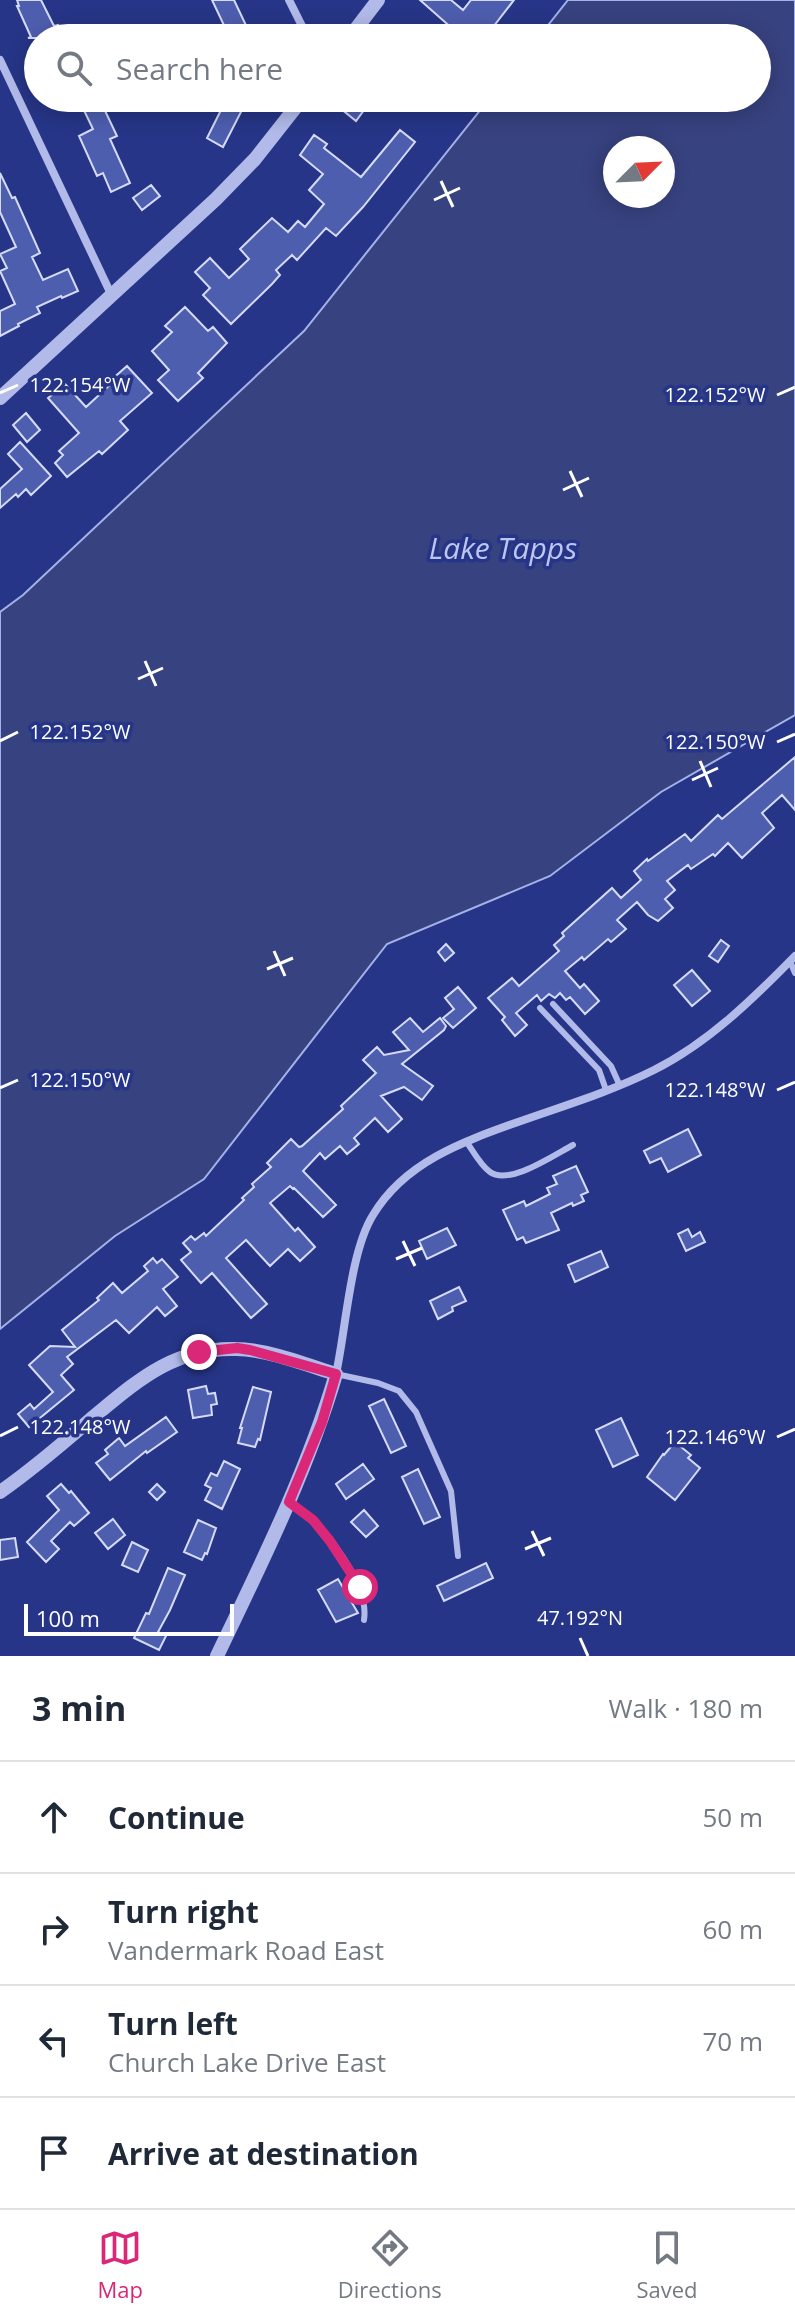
<!DOCTYPE html>
<meta charset="utf-8">
<style>
:root{--surface:#fff;--page:#f2f2f3;--text:#1f2937;--muted:#747a83;--line:#e0e1e3;--accent:#db2777}
body{margin:0;font-family:"Open Sans",sans-serif;background:var(--page);color:var(--text)}
.compass{position:absolute;left:603px;top:136px;width:72px;height:72px;border-radius:50%;background:var(--surface);box-shadow:0 4px 20px #0003;rotate:66deg}
.scale{position:absolute;left:24px;bottom:20px;width:210px;box-sizing:border-box;padding-left:8px;border:4px solid #fff;border-top:0;font-size:22px;line-height:28px;white-space:nowrap;color:#fff;-webkit-text-stroke:6px #263587;paint-order:stroke}
.stop{position:absolute;width:24px;height:24px;margin:-18px;border:6px solid #db2777;border-radius:50%;background:#fff}
.stop.end{background:#db2777;border-color:#fff;box-shadow:0 2px 8px #0008}
.list{margin:0;padding:0;list-style:none}
h2{display:flex;justify-content:space-between;align-items:center;height:104px;margin:0;padding:0 32px;font-size:34px}
h2 small{font-size:26px;font-weight:400;color:var(--muted)}
.list li{display:grid;grid-template-columns:52px 1fr auto;gap:24px;align-items:center;box-sizing:border-box;height:112px;padding:0 32px;border-top:2px solid var(--line)}
.list b{display:block;font-size:30px;white-space:nowrap}
.list p{margin:0;font-size:26px;white-space:nowrap;color:var(--muted)}
.list em{font-size:26px;font-style:normal;color:var(--muted)}
.icon{flex:none;width:44px;height:44px;fill:none;stroke:currentColor;stroke-width:2;stroke-linecap:round;stroke-linejoin:round}
.map{position:relative;flex:none;width:795px;height:1656px;overflow:hidden}
.search{position:absolute;background:var(--surface);box-shadow:0 4px 20px #0003;left:24px;right:24px;top:24px;height:88px;display:flex;align-items:center;gap:20px;box-sizing:border-box;padding:0 28px;border-radius:44px;color:var(--muted);font-size:30px}
.sheet{height:552px;background:var(--surface)}
nav{display:flex;justify-content:space-around;align-items:center;box-sizing:border-box;height:112px;border-top:2px solid var(--line);background:var(--surface);font-size:22px;color:var(--muted)}
nav a{display:grid;justify-items:center;gap:4px}
nav .on{color:var(--accent)}
.map>svg:first-child{display:block}
</style>
<div class="map">
<svg width="795" height="1656" viewBox="0 0 795 1656">
<rect width="100%" height="100%" fill="#263587"/>
<!-- water -->
<path fill="#374280" stroke="#a5b2e9" stroke-width="2" fill-rule="evenodd" d="M 568,0 L 795,0 L 795,715 L 661,792 L 550,876 L 387,944 L 204,1179 L 115,1236 L 0,1329 L 0,612 L 23,595 L 304,331 L 490,98 L 757,98 L 757,38 L 538,38 ZM 615,148 L 663,148 L 663,196 L 615,196 Z"/>
<!-- building -->
<path fill="#4e5eaf" stroke="#d5dbf7" stroke-width="2" d="M 17,0 L 41,0 L 54,26 L 58,25 L 64,38 L 28,38 L 31,37 L 17,6 L 19,6 Z
M 212,0 L 234,0 L 252,38 L 230,38 Z
M 420,0 L 451,0 L 463,10 L 471,0 L 514,0 L 490,31 L 499,38 L 463,38 Z
M 78,98 L 99,98 L 117,136 L 110,139 L 130,183 L 111,192 L 103,173 L 97,176 L 79,136 L 93,129 Z
M 347,98 L 357,98 L 367,106 L 356,121 L 340,108 Z
M 225,102 L 242,110 L 223,147 L 207,138 Z
M 400,130 L 415,142 L 363,207 L 336,236 L 326,228 L 297,260 L 292,255 L 276,270 L 280,275 L 272,284 L 231,324 L 203,295 L 210,288 L 195,272 L 210,258 L 229,278 L 249,259 L 240,249 L 272,218 L 288,232 L 298,221 L 305,227 L 324,204 L 309,190 L 323,174 L 300,155 L 314,135 L 327,144 L 324,148 L 361,177 Z
M 0,173 L 12,198 L 15,197 L 40,253 L 32,257 L 43,280 L 68,269 L 78,291 L 62,298 L 61,296 L 37,307 L 40,313 L 18,324 L 19,326 L 0,336 L 0,311 L 15,304 L 0,271 L 7,268 L 0,254 L 16,247 L 0,212 Z
M 151,185 L 160,196 L 142,210 L 133,198 Z
M 185,307 L 208,331 L 213,327 L 227,343 L 198,373 L 203,378 L 178,401 L 158,380 L 169,370 L 152,351 L 172,332 L 165,326 Z
M 127,366 L 152,393 L 120,421 L 128,430 L 102,454 L 99,451 L 67,477 L 55,463 L 63,455 L 59,451 L 79,433 L 48,398 L 65,384 L 86,407 L 112,383 L 110,381 Z
M 26,413 L 40,430 L 27,442 L 13,425 Z
M 20,442 L 51,476 L 31,495 L 26,489 L 18,497 L 16,494 L 0,508 L 0,489 L 22,469 L 8,454 Z
M 795,757 L 795,810 L 782,795 L 762,813 L 774,828 L 742,858 L 728,843 L 715,856 L 713,854 L 691,869 L 688,865 L 667,881 L 675,890 L 665,899 L 673,908 L 658,921 L 648,915 L 637,902 L 617,920 L 626,929 L 611,942 L 608,939 L 584,960 L 582,957 L 565,971 L 580,988 L 584,984 L 599,1001 L 585,1014 L 570,997 L 566,1000 L 560,993 L 555,998 L 549,994 L 541,1001 L 537,995 L 516,1013 L 527,1025 L 515,1036 L 502,1020 L 505,1017 L 488,998 L 512,978 L 519,986 L 559,951 L 554,945 L 564,936 L 562,933 L 612,888 L 621,898 L 641,880 L 634,871 L 647,859 L 648,861 L 685,834 L 691,841 L 718,815 L 722,819 Z
M 721,940 L 729,946 L 718,962 L 709,956 Z
M 446,944 L 454,953 L 445,961 L 438,952 Z
M 692,970 L 710,991 L 692,1006 L 674,985 Z
M 458,987 L 476,1008 L 453,1028 L 443,1018 L 454,1009 L 445,998 Z
M 410,1018 L 423,1032 L 440,1018 L 446,1026 L 444,1030 L 402,1064 L 433,1086 L 422,1100 L 404,1087 L 381,1096 L 402,1119 L 388,1132 L 375,1118 L 354,1138 L 359,1144 L 347,1154 L 340,1146 L 325,1159 L 320,1153 L 303,1171 L 336,1205 L 323,1217 L 294,1188 L 293,1189 L 290,1186 L 270,1203 L 295,1231 L 298,1228 L 315,1247 L 300,1261 L 288,1249 L 270,1266 L 246,1240 L 226,1258 L 267,1304 L 251,1318 L 212,1273 L 201,1283 L 181,1260 L 191,1252 L 183,1243 L 191,1236 L 195,1240 L 204,1233 L 206,1236 L 244,1200 L 242,1198 L 254,1187 L 252,1184 L 271,1167 L 267,1163 L 291,1139 L 299,1147 L 302,1146 L 343,1109 L 341,1106 L 376,1073 L 363,1060 L 377,1047 L 384,1055 L 409,1050 L 393,1032 Z
M 688,1129 L 701,1155 L 668,1172 L 661,1158 L 650,1163 L 644,1151 Z
M 576,1166 L 588,1192 L 581,1195 L 584,1201 L 573,1206 L 572,1203 L 551,1213 L 559,1230 L 526,1243 L 523,1237 L 517,1240 L 503,1210 L 524,1201 L 526,1206 L 550,1194 L 547,1188 L 557,1184 L 553,1176 Z
M 447,1228 L 456,1245 L 427,1259 L 419,1241 Z
M 688,1229 L 692,1237 L 700,1232 L 705,1242 L 686,1251 L 678,1234 Z
M 601,1251 L 608,1267 L 575,1282 L 568,1265 Z
M 153,1258 L 157,1263 L 162,1259 L 178,1277 L 163,1289 L 177,1306 L 165,1316 L 157,1307 L 129,1333 L 116,1320 L 67,1357 L 73,1364 L 61,1375 L 74,1390 L 29,1427 L 18,1414 L 30,1404 L 34,1409 L 53,1392 L 29,1365 L 50,1346 L 75,1347 L 62,1330 L 99,1300 L 97,1298 L 113,1283 L 122,1293 L 148,1271 L 144,1266 Z
M 459,1287 L 466,1301 L 452,1307 L 453,1311 L 438,1319 L 430,1301 Z
M 206,1386 L 208,1394 L 215,1393 L 217,1404 L 211,1405 L 212,1415 L 193,1418 L 188,1390 Z
M 253,1387 L 271,1392 L 260,1440 L 258,1439 L 255,1447 L 238,1443 L 242,1428 L 240,1428 Z
M 384,1399 L 406,1446 L 391,1453 L 369,1406 Z
M 166,1417 L 177,1432 L 147,1453 L 146,1451 L 110,1480 L 96,1463 L 108,1454 L 105,1450 L 119,1438 L 125,1446 Z
M 621,1418 L 638,1455 L 613,1467 L 596,1430 Z
M 675,1442 L 691,1455 L 688,1458 L 700,1468 L 675,1500 L 647,1477 L 663,1454 L 664,1455 Z
M 224,1461 L 240,1469 L 222,1509 L 205,1500 L 211,1488 L 205,1485 L 211,1473 L 217,1476 Z
M 363,1464 L 374,1479 L 346,1499 L 336,1484 Z
M 418,1469 L 440,1517 L 424,1524 L 402,1477 Z
M 61,1484 L 69,1493 L 71,1491 L 89,1513 L 74,1526 L 70,1522 L 51,1541 L 59,1549 L 46,1562 L 27,1542 L 59,1510 L 47,1496 Z
M 157,1484 L 165,1492 L 157,1500 L 149,1492 Z
M 364,1510 L 378,1526 L 366,1537 L 351,1522 Z
M 113,1519 L 125,1535 L 108,1549 L 95,1533 Z
M 198,1520 L 216,1528 L 207,1554 L 205,1553 L 202,1560 L 184,1552 Z
M 15,1538 L 18,1557 L 0,1560 L 0,1540 Z
M 132,1542 L 148,1550 L 138,1572 L 122,1565 Z
M 486,1563 L 493,1578 L 444,1601 L 437,1586 Z
M 168,1568 L 185,1575 L 170,1610 L 158,1632 L 166,1636 L 159,1650 L 134,1638 L 146,1613 L 149,1614 Z
M 338,1579 L 358,1613 L 336,1622 L 318,1590 Z"/>
<g fill="none" stroke-linecap="round" stroke-linejoin="round">
<!-- service -->
<path stroke="#b1bae9" stroke-width="6" d="M 790,961 L 795,973
M 553,1004 L 611,1066 L 620,1086
M 540,1008 L 599,1070 L 606,1090
M 466,1141 C 473,1151 480,1165 490,1172 C 509,1186 554,1155 573,1145
M 336,1374 L 378,1383 L 399,1391 L 416,1412 L 451,1491 L 458,1556
M 289,1502 C 297,1508 307,1514 314,1521 C 336,1544 369,1588 364,1620"/>
<!-- minor -->
<path stroke="#b1bae9" stroke-width="8" d="M 289,0 L 308,38
M 0,60 L 111,294
M 336,1374 C 346,1329 350,1252 373,1215 C 405,1162 462,1142 518,1122 C 563,1106 610,1092 654,1070 C 708,1043 753,999 795,956"/>
<!-- tertiary -->
<path stroke="#b1bae9" stroke-width="14" d="M 349,38 L 378,0
M 0,398 L 216,199 L 255,159 L 303,98
M 0,1492 C 32,1470 62,1444 91,1419 C 136,1382 173,1347 236,1349 C 266,1349 307,1365 336,1374 C 307,1472 261,1564 217,1656"/>
</g>
<g fill="none" stroke-linecap="round" stroke-linejoin="round">
<!-- route -->
<path stroke="#db2777" stroke-width="10" d="M 199,1352 L 237,1348 L 250,1350 L 336,1374 L 322,1422 L 289,1502 L 313,1520 L 330,1541 L 360,1587"/>
</g>
<!-- ticks -->
<path fill="none" stroke="#fff" stroke-width="3" d="M 441,181 L 453,207M 434,200 L 460,188M 0,393 L 18,385M 777,395 L 795,387M 570,471 L 582,497M 563,490 L 589,478M 145,661 L 156,686M 138,679 L 163,668M 0,741 L 18,732M 777,742 L 795,734M 700,761 L 711,787M 692,780 L 718,768M 274,951 L 285,976M 267,969 L 293,958M 0,1088 L 18,1080M 777,1090 L 795,1082M 403,1241 L 415,1266M 396,1259 L 422,1248M 0,1436 L 18,1427M 777,1437 L 795,1429M 532,1531 L 544,1556M 525,1549 L 551,1538M 580,1638 L 588,1656"/>
<g text-anchor="middle" dominant-baseline="central" stroke-width="7" stroke-linejoin="round" paint-order="stroke">
<!-- water labels -->
<g font-size="30" font-style="italic" fill="#bdc6f0" stroke="#263587">
<text x="503" y="547">Lake Tapps</text>
</g>
</g>
<g font-size="20" text-anchor="middle" fill="#fff" stroke="#263587" stroke-width="7" stroke-linejoin="round" paint-order="stroke">
<text x="80" y="392">122.154°W</text>
<text x="715" y="402">122.152°W</text>
<text x="80" y="739">122.152°W</text>
<text x="715" y="749">122.150°W</text>
<text x="80" y="1087">122.150°W</text>
<text x="715" y="1097">122.148°W</text>
<text x="80" y="1434">122.148°W</text>
<text x="715" y="1444">122.146°W</text>
<text x="580" y="1625">47.192°N</text>
</g>
</svg>
<svg class="compass" viewBox="-18 -18 36 36"><path d="M0-13l5 13h-10z" fill="#e53935"/><path d="M0 13l5-13h-10z" fill="#747a83"/></svg>
<div class="scale">100 m</div>
<div class="stop" style="left:360px;top:1587px"></div>
<div class="stop end" style="left:199px;top:1352px"></div>
<div class="search"><svg class="icon" aria-label="search" viewBox="0 0 24 24"><circle cx="10" cy="10" r="6"/><path d="M15 15l6 6"/></svg>Search here</div>
</div>
<section class="sheet">
<h2>3 min<small>Walk · 180 m</small></h2>
<ul class="list">
<li><svg class="icon" aria-label="ahead" viewBox="0 0 24 24"><path d="M12 20V5M6 11l6-6 6 6"/></svg><div><b>Continue</b></div><em>50 m</em></li>
<li><svg class="icon" aria-label="right" viewBox="0 0 24 24"><path d="M7 20v-9h11M14 6l5 5-5 5"/></svg><div><b>Turn right</b><p>Vandermark Road East</p></div><em>60 m</em></li>
<li><svg class="icon" aria-label="left" viewBox="0 0 24 24"><path d="M17 20v-9H6M10 6l-5 5 5 5"/></svg><div><b>Turn left</b><p>Church Lake Drive East</p></div><em>70 m</em></li>
<li><svg class="icon" aria-label="arrive" viewBox="0 0 24 24"><path d="M6 21V4h12l-3 4 3 4H6"/></svg><div><b>Arrive at destination</b></div></li>
</ul>
</section>
<nav>
<a class="on"><svg class="icon" aria-label="map" viewBox="0 0 24 24"><path d="M3 6l6-2 6 2 6-2v14l-6 2-6-2-6 2zM9 4v14M15 6v14"/></svg>Map</a>
<a><svg class="icon" aria-label="directions" viewBox="0 0 24 24"><path d="M12 3l9 9-9 9-9-9zM9 14v-3h6M13 9l2 2-2 2"/></svg>Directions</a>
<a><svg class="icon" aria-label="saved" viewBox="0 0 24 24"><path d="M7 4h10v16l-5-4-5 4z"/></svg>Saved</a>
</nav>
